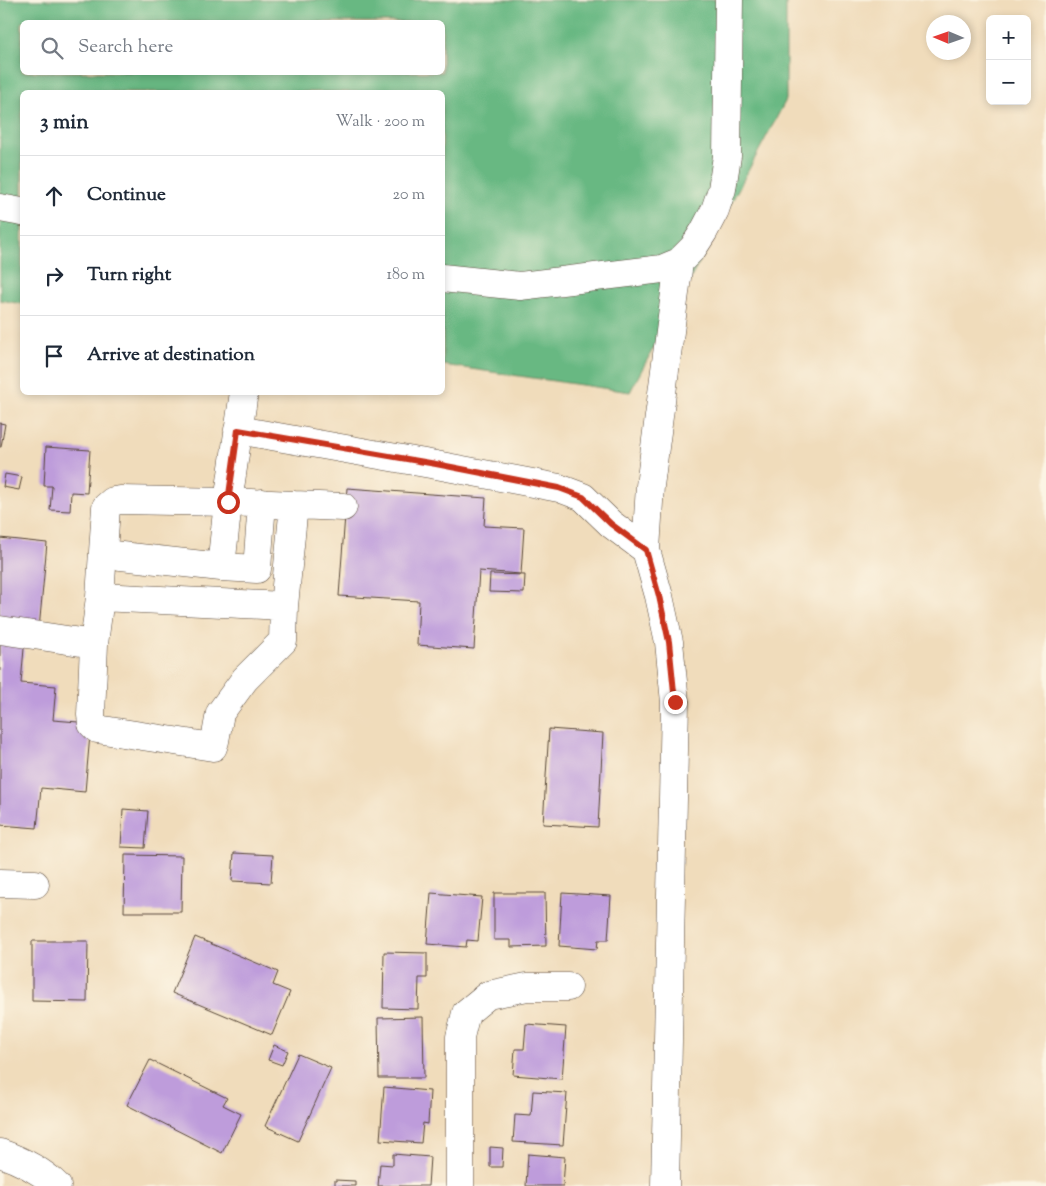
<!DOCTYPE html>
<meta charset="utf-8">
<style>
:root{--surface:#fff;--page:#f2f2f3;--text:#1f2937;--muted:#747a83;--line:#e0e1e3}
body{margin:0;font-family:"Sorts Mill Goudy",serif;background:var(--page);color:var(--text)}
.controls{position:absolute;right:15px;top:15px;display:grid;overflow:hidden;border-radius:8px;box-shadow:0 2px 8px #0003}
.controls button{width:45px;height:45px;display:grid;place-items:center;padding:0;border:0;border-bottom:1px solid var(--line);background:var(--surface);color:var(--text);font:25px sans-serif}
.compass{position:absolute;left:926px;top:15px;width:45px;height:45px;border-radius:50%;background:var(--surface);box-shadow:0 2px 8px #0003;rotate:272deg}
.stop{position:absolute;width:15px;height:15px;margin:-11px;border:4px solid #c8321e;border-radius:50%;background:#fff}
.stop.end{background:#c8321e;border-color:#fff;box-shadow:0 1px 5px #0008}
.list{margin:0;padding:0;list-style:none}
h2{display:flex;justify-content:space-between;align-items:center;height:65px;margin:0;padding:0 20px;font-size:21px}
h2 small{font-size:16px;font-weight:400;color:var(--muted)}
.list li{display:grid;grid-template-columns:32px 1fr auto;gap:15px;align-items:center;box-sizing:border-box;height:80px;padding:0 20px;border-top:1px solid var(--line)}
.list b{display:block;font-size:19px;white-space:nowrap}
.list em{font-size:16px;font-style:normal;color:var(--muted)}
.icon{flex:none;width:28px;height:28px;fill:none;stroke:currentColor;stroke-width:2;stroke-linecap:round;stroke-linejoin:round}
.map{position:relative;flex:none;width:1046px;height:1186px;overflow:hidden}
.search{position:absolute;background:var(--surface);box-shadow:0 2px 8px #0003;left:20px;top:20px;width:425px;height:55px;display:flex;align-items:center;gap:12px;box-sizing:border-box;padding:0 18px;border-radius:8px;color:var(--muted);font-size:19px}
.panel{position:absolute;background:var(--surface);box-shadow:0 2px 8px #0003;left:20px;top:90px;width:425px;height:305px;border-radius:8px}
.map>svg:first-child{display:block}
</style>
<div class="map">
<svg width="1046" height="1186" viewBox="0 0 1046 1186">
<rect width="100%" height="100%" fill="#fcf5e5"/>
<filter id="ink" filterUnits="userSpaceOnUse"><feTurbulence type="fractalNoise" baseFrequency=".02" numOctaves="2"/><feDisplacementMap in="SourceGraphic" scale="10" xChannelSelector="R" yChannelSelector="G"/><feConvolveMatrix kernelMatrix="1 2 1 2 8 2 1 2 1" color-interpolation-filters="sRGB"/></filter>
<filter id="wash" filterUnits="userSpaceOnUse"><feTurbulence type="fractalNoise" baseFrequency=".0096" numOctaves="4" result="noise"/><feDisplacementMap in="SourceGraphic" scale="20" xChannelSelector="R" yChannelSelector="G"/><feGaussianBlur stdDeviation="1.12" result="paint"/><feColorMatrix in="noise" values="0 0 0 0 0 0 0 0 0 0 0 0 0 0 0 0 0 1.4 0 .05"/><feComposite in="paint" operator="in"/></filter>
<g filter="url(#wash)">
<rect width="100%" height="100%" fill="#f0dcbb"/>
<!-- forest -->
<path fill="#68b882" stroke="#527150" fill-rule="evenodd" d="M 0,0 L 786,0 L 786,100 L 630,392 L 443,365 L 442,92 L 22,92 L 22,304 L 0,300 ZM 22,22 L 442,22 L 442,72 L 22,72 Z"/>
<g id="blocks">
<!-- building -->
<path fill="#be9cdb" d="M 0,423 L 5,424 L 1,447 L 0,447 Z
M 46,447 L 90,450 L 87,493 L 71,492 L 70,511 L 50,510 L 52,486 L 44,486 Z
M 5,474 L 22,477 L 19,490 L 3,487 Z
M 347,488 L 486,498 L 484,526 L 524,528 L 521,574 L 479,571 L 474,649 L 417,645 L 419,601 L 339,596 Z
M 0,538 L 47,543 L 39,629 L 0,625 Z
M 490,574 L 525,575 L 524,593 L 489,592 Z
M 0,635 L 25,637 L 21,683 L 56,686 L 53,720 L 91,723 L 85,792 L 41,788 L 37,828 L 0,825 Z
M 549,729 L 603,733 L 598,827 L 543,824 Z
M 123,809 L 148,811 L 145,848 L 121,847 Z
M 234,853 L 273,855 L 271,883 L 232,881 Z
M 125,855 L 182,856 L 181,912 L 124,912 Z
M 431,893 L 482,897 L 478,941 L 467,940 L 466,947 L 427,944 Z
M 494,893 L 545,893 L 546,946 L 511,947 L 511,940 L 494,940 Z
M 562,893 L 611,896 L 608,940 L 598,940 L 597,949 L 559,946 Z
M 195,937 L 278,972 L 273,985 L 290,992 L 272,1035 L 172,993 Z
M 32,941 L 88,941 L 87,1002 L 32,1001 Z
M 384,952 L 427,953 L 427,978 L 419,978 L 418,1009 L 383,1008 Z
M 423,1017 L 424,1078 L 379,1078 L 378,1018 Z
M 526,1024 L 566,1027 L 562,1079 L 513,1075 L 515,1049 L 524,1049 Z
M 274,1045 L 288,1051 L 282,1065 L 268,1060 Z
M 298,1054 L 331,1068 L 298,1141 L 265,1126 Z
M 150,1060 L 227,1098 L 223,1105 L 241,1114 L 222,1153 L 127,1105 Z
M 384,1087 L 430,1091 L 428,1124 L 423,1123 L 421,1143 L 380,1140 Z
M 533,1091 L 567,1093 L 563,1145 L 513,1142 L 515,1115 L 531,1116 Z
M 490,1147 L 503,1148 L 502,1167 L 490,1167 Z
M 393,1154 L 430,1157 L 428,1186 L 378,1186 L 380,1164 L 393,1165 Z
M 528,1154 L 565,1157 L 563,1186 L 526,1186 Z
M 335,1180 L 355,1181 L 355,1186 L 335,1186 Z"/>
</g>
</g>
<g filter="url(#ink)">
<use href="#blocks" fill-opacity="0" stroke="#564536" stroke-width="1"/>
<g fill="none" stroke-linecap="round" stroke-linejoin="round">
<!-- minor casing -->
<g stroke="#564536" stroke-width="29">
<path id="minor" d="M 0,208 L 22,212
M 442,278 L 520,286 L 662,269 L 679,262 L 693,248 L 704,231 L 715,210 L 722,189 L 727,156 L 729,0
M 238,430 L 436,465 L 559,488 L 583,497 L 611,524 L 646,550
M 120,500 L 228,502 L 294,505 L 284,606 L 283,641 L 245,679 L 220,713 L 215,741 L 213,747 L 97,729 L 92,724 L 91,715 L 94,644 L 100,597 L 106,507 L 113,501 Z
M 294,505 L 343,507
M 103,554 L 221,567 L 257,569 L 262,503
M 221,567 L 228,502 L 244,392
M 100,597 L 284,606
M 0,630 L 94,644
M 0,883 L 35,884
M 0,1153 C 20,1160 42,1171 57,1186
M 460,1186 L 460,1037 L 466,1013 L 488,995 L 527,987 L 568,987
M 665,1186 L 675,702 L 669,642 L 659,596 L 646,550 L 650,486 L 679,262"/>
</g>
<!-- minor -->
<use href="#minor" stroke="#fff" stroke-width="28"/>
</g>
</g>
<g fill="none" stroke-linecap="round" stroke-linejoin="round" filter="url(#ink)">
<!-- route -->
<path stroke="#c8321e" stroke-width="6" d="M 228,502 L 238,430 L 436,464 L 559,488 L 583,497 L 611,524 L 646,550 L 659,596 L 669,642 L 675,702"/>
</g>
</svg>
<div class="controls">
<button>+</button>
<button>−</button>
</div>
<svg class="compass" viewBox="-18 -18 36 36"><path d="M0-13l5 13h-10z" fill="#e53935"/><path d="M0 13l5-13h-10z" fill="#747a83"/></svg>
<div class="stop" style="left:228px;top:502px"></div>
<div class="stop end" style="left:675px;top:702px"></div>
<div class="search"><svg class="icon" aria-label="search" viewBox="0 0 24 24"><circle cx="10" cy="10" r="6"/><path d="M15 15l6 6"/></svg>Search here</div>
<section class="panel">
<h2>3 min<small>Walk · 200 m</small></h2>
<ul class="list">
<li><svg class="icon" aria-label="ahead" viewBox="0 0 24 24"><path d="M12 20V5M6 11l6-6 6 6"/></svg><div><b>Continue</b></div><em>20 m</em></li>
<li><svg class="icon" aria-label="right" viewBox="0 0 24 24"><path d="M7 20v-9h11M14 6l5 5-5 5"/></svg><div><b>Turn right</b></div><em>180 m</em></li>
<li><svg class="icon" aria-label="arrive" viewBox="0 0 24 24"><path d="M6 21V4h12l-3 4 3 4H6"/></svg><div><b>Arrive at destination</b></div></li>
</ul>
</section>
</div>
